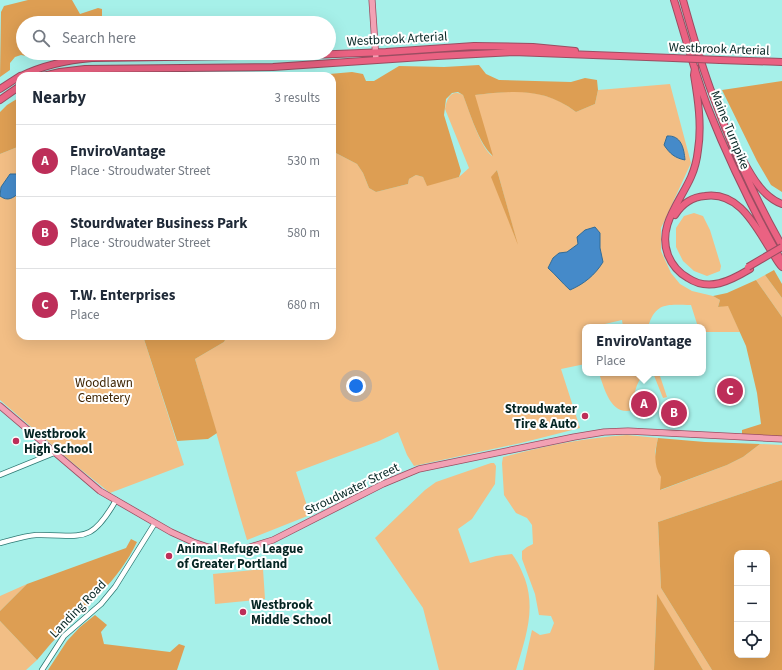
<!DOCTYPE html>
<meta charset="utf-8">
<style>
:root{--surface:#fff;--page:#f2f2f3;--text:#1f2937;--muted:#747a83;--line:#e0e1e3;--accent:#bd2e59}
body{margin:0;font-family:"Source Sans 3",sans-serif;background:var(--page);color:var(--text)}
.controls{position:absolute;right:12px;bottom:12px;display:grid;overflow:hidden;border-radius:8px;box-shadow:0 4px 16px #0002}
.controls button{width:36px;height:36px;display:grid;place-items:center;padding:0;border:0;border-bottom:1px solid var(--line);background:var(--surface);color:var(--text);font:20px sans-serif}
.you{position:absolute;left:356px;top:386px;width:14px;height:14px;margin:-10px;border:3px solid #fff;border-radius:50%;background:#1a73e8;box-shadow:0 0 0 6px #1a73e833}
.badge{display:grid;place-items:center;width:26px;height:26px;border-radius:50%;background:var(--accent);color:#fff;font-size:13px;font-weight:700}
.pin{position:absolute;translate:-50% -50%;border:2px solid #fff;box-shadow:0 1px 4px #0006}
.popup{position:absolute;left:582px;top:324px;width:124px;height:52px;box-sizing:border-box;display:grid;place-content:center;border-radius:8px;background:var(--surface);filter:drop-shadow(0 1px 3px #0005);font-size:13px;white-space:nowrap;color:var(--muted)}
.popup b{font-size:15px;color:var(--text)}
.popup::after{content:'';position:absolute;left:50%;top:100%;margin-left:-8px;border:8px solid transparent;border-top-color:var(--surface)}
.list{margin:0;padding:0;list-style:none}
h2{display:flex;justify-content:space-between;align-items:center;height:52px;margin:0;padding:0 16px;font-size:17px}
h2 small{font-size:13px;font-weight:400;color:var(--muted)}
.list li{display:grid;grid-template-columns:26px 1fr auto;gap:12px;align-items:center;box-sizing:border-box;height:72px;padding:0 16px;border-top:1px solid var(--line)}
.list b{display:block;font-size:15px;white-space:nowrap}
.list p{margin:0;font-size:13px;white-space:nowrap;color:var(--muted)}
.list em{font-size:13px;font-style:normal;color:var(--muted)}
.icon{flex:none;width:22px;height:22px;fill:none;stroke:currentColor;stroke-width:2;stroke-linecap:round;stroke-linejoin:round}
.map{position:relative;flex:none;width:782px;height:670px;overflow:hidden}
.search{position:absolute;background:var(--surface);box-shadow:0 4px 16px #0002;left:16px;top:16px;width:320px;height:44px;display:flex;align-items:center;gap:10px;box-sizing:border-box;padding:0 14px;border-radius:22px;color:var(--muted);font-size:15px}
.panel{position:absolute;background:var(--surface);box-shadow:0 4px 16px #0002;left:16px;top:72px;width:320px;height:268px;border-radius:12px}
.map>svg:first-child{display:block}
</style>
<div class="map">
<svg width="782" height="670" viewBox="0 0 782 670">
<rect width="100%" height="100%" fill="#a6f0e9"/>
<!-- green -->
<path fill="#f2be85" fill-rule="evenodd" d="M 670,84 L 691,163 L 661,228 L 661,251 L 671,273 L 680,284 L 692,291 L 713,296 L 720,300 L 718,307 L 728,305 L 740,332 L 703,332 L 703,327 L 698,327 L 691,305 C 668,305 656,301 648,327 L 623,327 L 622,320 L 592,327 L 585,327 L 585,364 L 561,369 L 580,428 L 521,443 L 414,466 L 407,455 L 398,432 L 379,441 L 296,472 L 310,515 L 247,540 C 229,480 213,419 195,359 L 224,342 L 227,336 L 332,336 L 332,151 L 357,164 L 363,173 L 369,188 L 376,192 L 408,184 L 409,179 L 416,175 L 423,177 L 427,185 L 459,177 L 469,168 L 445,109 C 447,98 451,89 463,95 C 470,112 479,145 492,156 L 474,95 C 513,91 542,86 576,112 L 595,104 L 598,90 ZM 497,170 L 516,239 L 492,177 Z
M 20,146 L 20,336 L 143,336 L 184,465 L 110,493 L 74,464 L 0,400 L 0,154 Z
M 694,213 L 703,216 L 710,230 L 721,266 L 720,271 L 707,276 L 694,271 L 683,261 L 676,247 L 676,228 L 684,216 Z
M 765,275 L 782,298 L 782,317 L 756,280 Z
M 599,373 L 644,373 C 635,386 634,392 634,408 L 633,410 C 611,417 604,388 599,373 Z
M 653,373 L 659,373 L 667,397 L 663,398 Z
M 627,435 L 658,438 L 655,452 L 661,477 L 661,490 L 727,465 L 743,457 L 760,444 L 782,445 L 782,480 L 658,522 L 661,588 L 712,670 L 703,670 L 657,595 L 654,670 L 523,670 L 532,630 L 540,635 L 550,633 L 554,623 L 551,616 L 539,615 L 535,594 L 522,559 L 522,551 L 527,547 L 533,544 L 532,525 L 527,518 L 516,513 L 504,495 L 502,463 L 503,457 C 544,446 585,438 627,435 Z
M 491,463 L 494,463 L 496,466 L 495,484 L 472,519 L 458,529 L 470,563 L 496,556 L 512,554 C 518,562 521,569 525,579 C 536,611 525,639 516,670 L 439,670 L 423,608 L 375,538 L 425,490 L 436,482 Z
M 263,569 L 265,599 L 215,604 L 213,574 Z
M 27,584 L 0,611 L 0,596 Z
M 0,621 L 37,660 L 26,670 L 0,670 Z"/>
<!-- forest -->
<path fill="#dd9e53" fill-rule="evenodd" d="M 28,0 L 72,0 L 80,14 L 98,8 L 102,9 L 102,19 L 95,23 L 23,23 L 23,53 L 44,53 L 31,57 L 21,55 L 15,57 L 10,63 L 10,70 L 0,77 L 1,12 L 4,6 Z
M 479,65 L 486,74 L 499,80 L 571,82 L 585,78 L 597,80 L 598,90 L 595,104 L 576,112 C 543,87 513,91 475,95 L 493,156 C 479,144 470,113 463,95 L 458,92 L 452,93 L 446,99 L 444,115 L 461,171 L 459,177 L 427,186 L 423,177 L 416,175 L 409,179 L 408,184 L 376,192 L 369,188 L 363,173 L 357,164 L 332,151 L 332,76 L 317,76 L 318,75 L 352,72 L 363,74 L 366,81 L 374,81 L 399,66 L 444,67 Z
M 782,81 L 782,192 L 771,185 L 757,161 L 722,90 Z
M 20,97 L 20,146 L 0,154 L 0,112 L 7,105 Z
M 497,170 L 518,245 L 491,177 Z
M 774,270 L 782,284 L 782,298 L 765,275 Z
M 756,280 L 782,317 L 782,436 L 742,436 L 742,430 L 761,424 L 757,393 L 746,346 L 728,306 L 718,307 L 720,300 L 713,296 L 727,293 Z
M 143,336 L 227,336 L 224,342 L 195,359 L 217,433 L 208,439 L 177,441 Z
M 658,438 L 705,442 L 760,444 L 743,457 L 727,465 L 660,490 L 661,477 C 653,465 655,452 658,438 Z
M 782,480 L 782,670 L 712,670 L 661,588 L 658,522 ZM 737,553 L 767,553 L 767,655 L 737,655 Z
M 131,539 L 137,542 C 118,582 87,605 58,636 C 50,644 44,652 37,660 L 0,621 L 0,611 L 27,584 L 126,548 Z
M 657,594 L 703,670 L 654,670 Z
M 95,615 L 107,625 L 101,632 L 104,644 L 170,652 L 179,644 L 185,646 L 177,670 L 48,670 L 67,641 L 80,627 Z"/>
<!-- water -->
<path fill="#458ac9" stroke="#326c97" d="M 667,136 C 681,135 684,148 685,160 C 675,158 670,154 664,145 Z
M 10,174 L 17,174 L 20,177 L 20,192 C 13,198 8,202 0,196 L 1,187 Z
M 595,227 L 600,233 L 600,248 L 603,262 C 595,275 584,284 570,290 C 562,283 556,275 548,268 L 553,258 L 559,253 L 567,252 L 578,244 L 577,237 L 585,230 Z"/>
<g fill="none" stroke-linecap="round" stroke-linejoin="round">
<!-- minor casing -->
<g stroke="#2e7973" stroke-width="6">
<path id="minor" d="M 0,475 L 54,453
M 0,543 C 12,540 24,536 36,535 C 82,534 90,546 116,500
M 42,670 L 64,636 L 101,604 L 115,587 L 155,523"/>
</g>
<!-- major casing -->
<g stroke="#9a4d61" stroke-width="7">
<path id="major" d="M 372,0 L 376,60
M 0,406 L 100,491 L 171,532 L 193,542 L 208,547 L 224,549 L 247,548 L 273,540 L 383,484 L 419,469 L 574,437 L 604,432 L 628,431 L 782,439"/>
</g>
<!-- highway casing -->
<g stroke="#9a4d61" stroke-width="8">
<path id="highway" d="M 674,0 C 685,36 695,73 708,108 C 729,161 754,212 782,262
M 683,0 C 692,32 701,65 713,96 C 732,148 755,198 782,246
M 720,60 L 782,62
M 695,68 L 694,75 C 698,99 702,125 698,150 C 697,159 695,168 691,177 C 680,202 657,226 668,255 C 672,265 679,273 688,278 C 709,292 730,281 750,269
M 21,76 C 44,65 67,60 92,58 L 311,55 L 386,52 L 474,46 L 533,47 L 575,51
M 43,76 L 60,72 L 85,69 L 273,67 L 437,56 L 513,52 L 673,58
M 0,89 L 20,76
M 0,100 L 20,86
M 740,155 C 750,173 761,196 782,204
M 675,215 C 682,204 692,197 705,196 C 740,191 756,228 772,252 C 775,257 778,263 782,267"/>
</g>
<!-- minor -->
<use href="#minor" stroke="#fff" stroke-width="4.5"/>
<!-- major -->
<use href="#major" stroke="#f2a1b4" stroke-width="5.5"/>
<!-- highway -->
<use href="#highway" stroke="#ea6282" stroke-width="6"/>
<!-- highway-bridge casing -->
<g stroke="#9a4d61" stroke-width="8" stroke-linecap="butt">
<path id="highway-bridge" d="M 673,58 L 720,60
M 748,267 L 782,247"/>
</g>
<!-- highway-bridge -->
<use href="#highway-bridge" stroke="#ea6282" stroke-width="6"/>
</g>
<!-- markers -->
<g fill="#bd2e59" stroke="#fff" stroke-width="1.5">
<circle cx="585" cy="416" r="4"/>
<circle cx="16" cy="441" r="4"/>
<circle cx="169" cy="556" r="4"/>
<circle cx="243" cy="612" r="4"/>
</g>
<g text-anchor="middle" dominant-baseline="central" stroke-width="4" stroke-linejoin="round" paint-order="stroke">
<!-- street labels -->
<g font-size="13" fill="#052523" stroke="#fff">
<text transform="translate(397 39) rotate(-3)">Westbrook Arterial</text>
<text transform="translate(719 49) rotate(2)">Westbrook Arterial</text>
<text transform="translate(730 130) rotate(68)">Maine Turnpike</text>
<text transform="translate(352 489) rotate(-26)">Stroudwater Street</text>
<text transform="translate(78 609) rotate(-46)">Landing Road</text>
</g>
<!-- park labels -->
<g font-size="13" fill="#3f2504" stroke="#fff">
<text x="104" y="383">Woodlawn<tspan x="104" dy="15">Cemetery</tspan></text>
</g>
<!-- poi labels -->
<g font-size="13" font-weight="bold" fill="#052523" stroke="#fff" text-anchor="start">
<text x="577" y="409" text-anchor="end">Stroudwater<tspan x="577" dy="15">Tire &amp; Auto</tspan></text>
<text x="24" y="434">Westbrook<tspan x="24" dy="15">High School</tspan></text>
<text x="177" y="549">Animal Refuge League<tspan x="177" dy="15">of Greater Portland</tspan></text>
<text x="251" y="605">Westbrook<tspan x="251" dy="15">Middle School</tspan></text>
</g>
</g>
</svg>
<div class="controls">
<button>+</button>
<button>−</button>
<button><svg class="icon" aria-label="locate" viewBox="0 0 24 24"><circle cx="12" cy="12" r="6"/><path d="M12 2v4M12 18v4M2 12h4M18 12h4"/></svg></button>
</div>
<div class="you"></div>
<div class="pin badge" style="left:644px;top:404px">A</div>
<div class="popup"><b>EnviroVantage</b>Place</div>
<div class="pin badge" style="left:674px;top:413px">B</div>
<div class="pin badge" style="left:730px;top:391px">C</div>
<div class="search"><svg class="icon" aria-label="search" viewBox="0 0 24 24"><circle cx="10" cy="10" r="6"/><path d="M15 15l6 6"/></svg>Search here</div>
<section class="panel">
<h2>Nearby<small>3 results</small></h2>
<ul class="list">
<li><span class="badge">A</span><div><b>EnviroVantage</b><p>Place · Stroudwater Street</p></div><em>530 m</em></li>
<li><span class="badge">B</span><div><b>Stourdwater Business Park</b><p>Place · Stroudwater Street</p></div><em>580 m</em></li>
<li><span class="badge">C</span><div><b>T.W. Enterprises</b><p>Place</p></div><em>680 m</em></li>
</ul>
</section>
</div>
